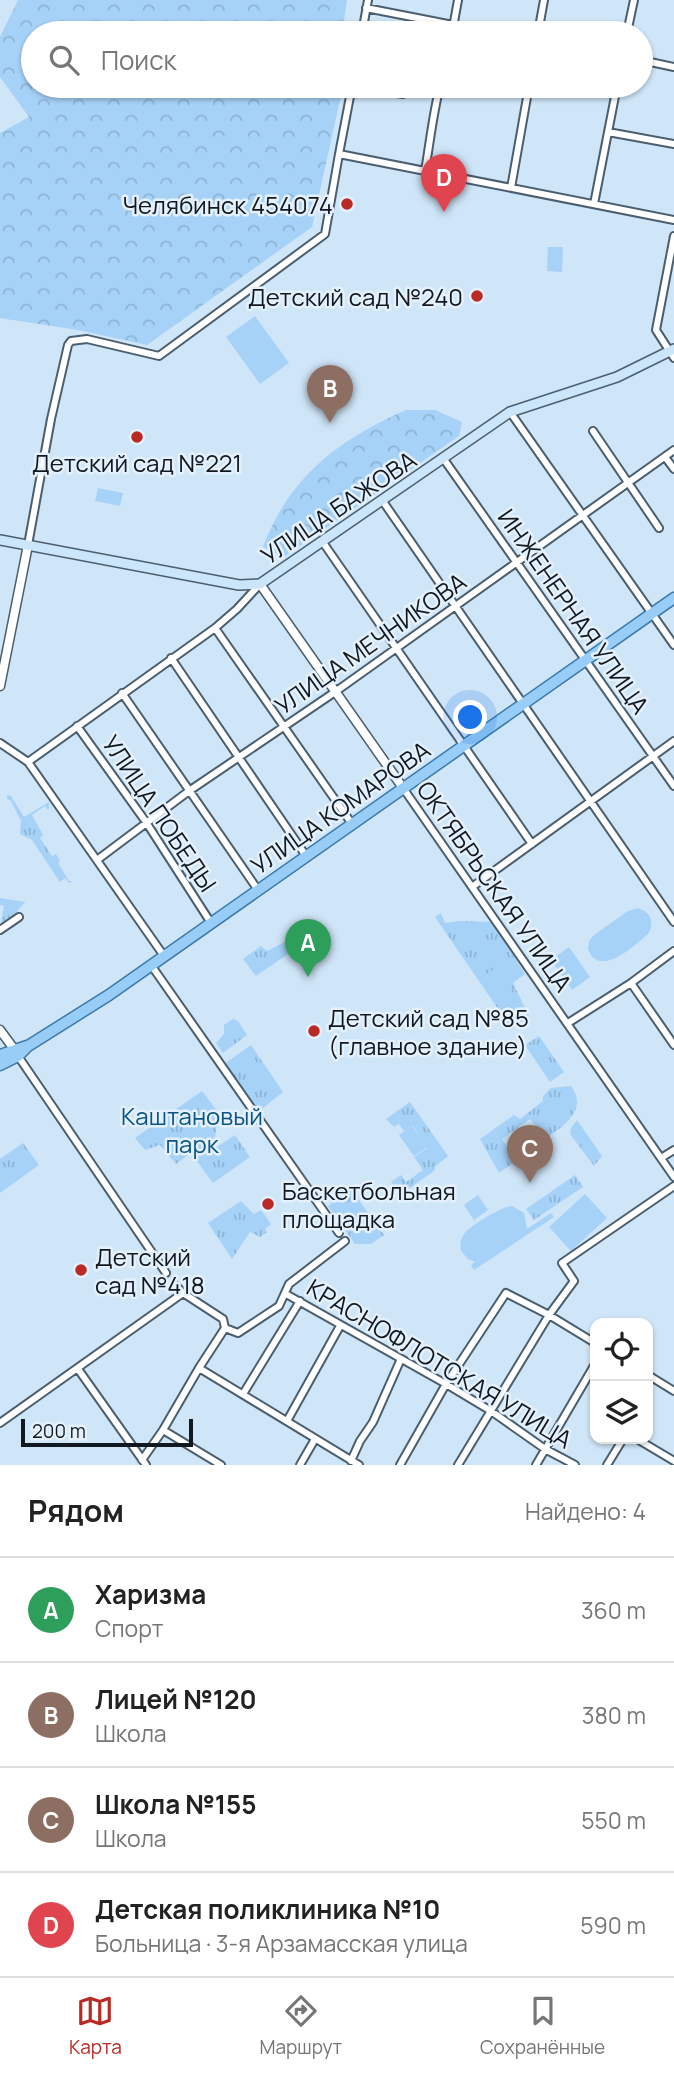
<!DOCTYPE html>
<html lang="ru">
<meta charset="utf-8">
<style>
:root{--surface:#fff;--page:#f2f2f2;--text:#222;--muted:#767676;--line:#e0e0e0;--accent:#b92a25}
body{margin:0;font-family:Manrope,sans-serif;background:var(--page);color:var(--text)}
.controls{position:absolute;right:21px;bottom:21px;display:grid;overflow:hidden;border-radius:14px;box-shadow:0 2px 5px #0004}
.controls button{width:63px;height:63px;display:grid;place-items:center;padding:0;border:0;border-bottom:2px solid var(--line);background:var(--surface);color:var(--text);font:35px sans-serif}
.scale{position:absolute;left:21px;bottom:18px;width:172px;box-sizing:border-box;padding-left:7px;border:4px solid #11181f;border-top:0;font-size:19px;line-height:24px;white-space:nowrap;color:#11181f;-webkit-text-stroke:5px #e4f1fc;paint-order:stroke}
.you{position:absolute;left:471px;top:718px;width:24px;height:24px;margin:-18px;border:5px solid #fff;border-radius:50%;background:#1a73e8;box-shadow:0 0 0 10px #1a73e833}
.badge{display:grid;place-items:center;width:46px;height:46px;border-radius:50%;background:var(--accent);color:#fff;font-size:23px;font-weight:700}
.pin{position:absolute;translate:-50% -58px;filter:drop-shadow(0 2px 4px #0008)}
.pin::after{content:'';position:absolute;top:37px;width:24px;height:21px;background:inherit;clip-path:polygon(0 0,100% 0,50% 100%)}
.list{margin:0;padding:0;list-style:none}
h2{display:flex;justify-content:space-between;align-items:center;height:91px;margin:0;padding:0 28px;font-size:30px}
h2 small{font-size:23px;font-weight:400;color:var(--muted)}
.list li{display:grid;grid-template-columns:46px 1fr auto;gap:21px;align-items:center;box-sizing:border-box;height:105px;padding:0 28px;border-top:2px solid var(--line)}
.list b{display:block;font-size:26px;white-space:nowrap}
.list p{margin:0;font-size:23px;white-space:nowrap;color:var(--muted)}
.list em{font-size:23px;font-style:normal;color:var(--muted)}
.icon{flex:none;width:38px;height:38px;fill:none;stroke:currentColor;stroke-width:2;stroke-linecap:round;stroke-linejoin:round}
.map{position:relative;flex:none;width:674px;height:1465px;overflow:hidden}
.search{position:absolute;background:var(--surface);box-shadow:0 2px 5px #0004;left:21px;right:21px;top:21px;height:77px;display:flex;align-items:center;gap:18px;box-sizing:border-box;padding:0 24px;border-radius:38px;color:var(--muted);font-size:26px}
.sheet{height:511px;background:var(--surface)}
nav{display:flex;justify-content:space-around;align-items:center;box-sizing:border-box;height:98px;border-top:2px solid var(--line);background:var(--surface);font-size:19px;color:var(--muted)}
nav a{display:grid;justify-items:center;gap:4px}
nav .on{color:var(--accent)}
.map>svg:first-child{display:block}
</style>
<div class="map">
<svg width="674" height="1465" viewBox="0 0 674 1465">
<defs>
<pattern id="grass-tufts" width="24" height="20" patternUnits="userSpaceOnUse" patternTransform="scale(1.75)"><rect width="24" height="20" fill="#a6d2f8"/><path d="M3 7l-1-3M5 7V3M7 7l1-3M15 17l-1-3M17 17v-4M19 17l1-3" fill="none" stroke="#8eb4d4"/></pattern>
<pattern id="forest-crowns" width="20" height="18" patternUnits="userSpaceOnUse" patternTransform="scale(1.75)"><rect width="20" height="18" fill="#a6d2f8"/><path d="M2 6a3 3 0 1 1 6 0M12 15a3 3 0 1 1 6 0" fill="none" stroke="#8eb4d4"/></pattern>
</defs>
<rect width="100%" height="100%" fill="#cfe5f8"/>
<!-- grass -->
<path fill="url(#grass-tufts)" d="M 7,795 L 11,796 L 24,817 L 49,802 L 49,808 L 48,810 L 45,806 L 32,815 L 43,835 L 40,838 L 52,856 L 56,854 L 60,861 L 58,863 L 69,881 L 73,881 L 69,883 L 65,878 L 60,882 L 32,840 L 20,834 L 21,821 L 11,801 L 7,799 Z
M 0,898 L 25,902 L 17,911 L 19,914 L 0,927 L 4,906 L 0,905 Z
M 441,913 L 445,923 L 460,921 L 492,922 L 525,974 L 513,983 L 529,1016 L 512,1029 L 435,917 Z
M 294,937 L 310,939 L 256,976 L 243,959 L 261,946 L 267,951 Z
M 233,1019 L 238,1021 L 247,1035 L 223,1053 L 216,1043 L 224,1034 L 224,1025 Z
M 539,1036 L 564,1072 L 550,1082 L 525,1045 Z
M 251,1045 L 283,1092 L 258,1112 L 224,1064 Z
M 571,1086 C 589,1110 562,1127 545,1139 L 530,1119 L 502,1139 L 516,1161 L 499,1173 L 480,1139 L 514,1115 L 520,1119 L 543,1101 L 543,1096 L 551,1088 Z
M 202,1091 L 218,1112 L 214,1149 L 235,1135 L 250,1157 L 213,1183 L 191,1153 L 176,1164 L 160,1145 L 145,1150 L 135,1138 Z
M 410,1102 L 448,1156 L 436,1166 L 434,1171 L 400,1195 L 391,1182 L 401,1175 L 406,1182 L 423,1170 L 414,1157 L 427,1148 L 413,1126 L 404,1131 L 399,1124 L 394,1127 L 386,1119 Z
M 577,1120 L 602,1156 L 594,1166 L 570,1134 L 571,1128 Z
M 23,1143 L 39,1165 L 0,1193 L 0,1159 Z
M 575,1175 L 583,1187 L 534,1220 L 526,1209 Z
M 351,1189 L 384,1235 L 371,1244 L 355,1244 L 328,1206 Z
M 241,1201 L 254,1214 L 261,1210 L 271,1224 L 265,1229 L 267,1232 L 260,1237 L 250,1232 L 232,1259 L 208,1223 Z"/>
<!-- forest -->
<path fill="url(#forest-crowns)" d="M 18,0 L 347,0 L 342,33 L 33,33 L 33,86 L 343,86 L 312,227 L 147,345 L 78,330 L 0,318 L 0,133 L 29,117 L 0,77 L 0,37 Z
M 406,410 L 435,410 L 462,422 L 459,436 L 284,557 L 263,547 C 290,476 338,440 406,410 Z"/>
<!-- pitch -->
<path fill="#a6d2f8" d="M 548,247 L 563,247 L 562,272 L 547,271 Z
M 255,316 L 289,363 L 260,384 L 226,337 Z
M 98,488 L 123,493 L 120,506 L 95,501 Z
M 638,908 C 651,912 655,923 648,934 C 634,946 599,979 588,949 L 589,941 L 594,935 L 628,911 Z
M 569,947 L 590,977 L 572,990 L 551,960 Z
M 496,967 L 513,990 L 501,999 L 484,976 Z
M 412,1126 L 427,1147 L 414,1156 L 399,1135 Z
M 585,1194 L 607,1218 L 571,1251 L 549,1227 Z
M 478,1195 L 488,1210 L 474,1220 L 464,1205 Z
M 512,1206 L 524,1213 L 527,1229 L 551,1213 L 554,1217 L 474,1270 L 471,1265 L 475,1262 L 468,1259 L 461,1251 C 460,1245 460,1240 464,1234 C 471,1225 501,1207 512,1206 Z"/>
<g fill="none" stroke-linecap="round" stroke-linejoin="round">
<!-- minor casing -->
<g stroke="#4b5e6e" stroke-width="10">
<path id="minor" d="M 366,8 L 453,25
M 482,30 L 498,33
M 362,33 L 368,0
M 452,33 L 458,0
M 538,33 L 544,0
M 627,33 L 634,0
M 641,60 L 674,67
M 353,86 L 403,94
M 608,132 L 674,144
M 339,154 L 352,86
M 425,171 C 430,142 433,113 440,86
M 511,188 L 529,86
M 594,204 L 617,86
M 674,236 L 656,330 L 674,358
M 510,412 L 674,645
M 593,431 L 659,528
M 665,457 L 674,469
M 443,458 L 674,786
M 382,500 L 674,922
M 322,541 L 532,844
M 28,545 L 51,419 L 68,345 L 71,341 L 87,339 L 159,356 L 325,234 L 339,154 L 674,220
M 215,628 L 352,824
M 171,658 L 306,856
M 122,693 L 258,890
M 77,726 L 146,822 L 211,923
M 0,743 L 28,762 L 164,956
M 28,762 L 215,628 L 237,609 L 260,584
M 403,788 L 674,1177
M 97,860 L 189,791 L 335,692 L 674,450
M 472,887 L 674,741
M 0,930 L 19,917
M 151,965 L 339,1233
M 631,983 L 674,1045
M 568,1023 L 631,983 L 674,951
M 18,1056 L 166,1273
M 661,1158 L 674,1150
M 176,1286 L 183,1293 L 223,1319 L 225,1328
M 286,1294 L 446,1384 L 491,1411 L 545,1449 L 575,1465
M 225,1328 L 238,1333 L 279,1306 L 289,1284 L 345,1241
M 199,1368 L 359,1465
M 78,1369 L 146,1465
M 648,1375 L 674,1391
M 243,1394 L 300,1301
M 287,1421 L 340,1326
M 0,1423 L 183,1293
M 163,1430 L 221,1465
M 637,1439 L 674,1461
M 142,1460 L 163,1430 L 199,1368 L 225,1328
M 351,1461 L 360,1441 L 373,1422 L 400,1361
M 300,1465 L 315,1439
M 400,1465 L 446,1384 L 506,1293 L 549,1315 L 595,1343
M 458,1465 L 549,1315 L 574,1281 L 562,1263 L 674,1186
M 536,1465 L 595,1364
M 607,1465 L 623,1439"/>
</g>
<!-- tertiary casing -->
<g stroke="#4b5e6e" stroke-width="11">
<path id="tertiary" d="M 260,584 L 403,788
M 0,686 L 28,545
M 0,1030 L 14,1049"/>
</g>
<!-- secondary casing -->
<g stroke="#4b5e6e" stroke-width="12">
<path id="secondary" d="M 0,540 L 239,585 L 260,584 L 510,412 L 617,377 L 674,349"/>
</g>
<!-- primary casing -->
<g stroke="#3c78a8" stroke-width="13">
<path id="primary" d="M 0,1055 L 27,1046
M 0,1065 L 18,1056 L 28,1046 L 109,995 L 674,598"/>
</g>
<!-- minor -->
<use href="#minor" stroke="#fff" stroke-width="6"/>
<!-- tertiary -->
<use href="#tertiary" stroke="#fff" stroke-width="8"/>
<!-- secondary -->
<use href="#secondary" stroke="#cbe6fb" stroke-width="9"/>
<!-- primary -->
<use href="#primary" stroke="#98cdf7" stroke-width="10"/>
</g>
<!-- markers -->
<g fill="#b92a25" stroke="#e4f1fc" stroke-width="2.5">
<circle cx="347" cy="204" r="7"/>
<circle cx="477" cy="296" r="7"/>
<circle cx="137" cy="437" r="7"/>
<circle cx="314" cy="1031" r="7"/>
<circle cx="268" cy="1204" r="7"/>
<circle cx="81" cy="1270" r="7"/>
</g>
<g text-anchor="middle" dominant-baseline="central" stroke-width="5" stroke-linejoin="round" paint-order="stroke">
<!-- poi labels -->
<g font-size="24" fill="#11181f" stroke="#e4f1fc" text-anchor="start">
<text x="333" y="204" text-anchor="end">Челябинск 454074</text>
<text x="463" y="296" text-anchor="end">Детский сад №240</text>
<text x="137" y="462" text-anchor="middle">Детский сад №221</text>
<text x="328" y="1017">Детский сад №85<tspan x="328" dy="28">(главное здание)</tspan></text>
<text x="282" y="1190">Баскетбольная<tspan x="282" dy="28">площадка</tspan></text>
<text x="95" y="1256">Детский<tspan x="95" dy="28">сад №418</tspan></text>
</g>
<!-- street labels -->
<g font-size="24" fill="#11181f" stroke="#e4f1fc">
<text transform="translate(338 507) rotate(-34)">УЛИЦА БАЖОВА</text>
<text transform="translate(574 611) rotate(55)">ИНЖЕНЕРНАЯ УЛИЦА</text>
<text transform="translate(370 643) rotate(-35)">УЛИЦА МЕЧНИКОВА</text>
<text transform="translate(340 807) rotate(-35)">УЛИЦА КОМАРОВА</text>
<text transform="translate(160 813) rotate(56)">УЛИЦА ПОБЕДЫ</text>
<text transform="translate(495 886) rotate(55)">ОКТЯБРЬСКАЯ УЛИЦА</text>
<text transform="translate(440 1363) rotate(31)">КРАСНОФЛОТСКАЯ УЛИЦА</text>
</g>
<!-- park labels -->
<g font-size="24" fill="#0c5586" stroke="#e4f1fc">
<text x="192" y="1115">Каштановый<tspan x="192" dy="28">парк</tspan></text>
</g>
</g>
</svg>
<div class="controls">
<button><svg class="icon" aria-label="locate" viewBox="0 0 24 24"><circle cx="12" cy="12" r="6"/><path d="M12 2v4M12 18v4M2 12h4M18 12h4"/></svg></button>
<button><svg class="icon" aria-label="layers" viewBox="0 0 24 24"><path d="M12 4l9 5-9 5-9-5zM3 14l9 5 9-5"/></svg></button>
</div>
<div class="scale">200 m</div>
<div class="you"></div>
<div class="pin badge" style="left:308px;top:977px;background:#2e9e5b">A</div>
<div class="pin badge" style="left:330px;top:423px;background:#8d6e63">B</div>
<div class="pin badge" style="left:530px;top:1183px;background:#8d6e63">C</div>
<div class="pin badge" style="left:444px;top:212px;background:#e0444e">D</div>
<div class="search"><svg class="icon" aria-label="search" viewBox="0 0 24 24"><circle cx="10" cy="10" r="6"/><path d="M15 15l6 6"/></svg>Поиск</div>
</div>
<section class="sheet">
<h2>Рядом<small>Найдено: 4</small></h2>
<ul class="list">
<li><span class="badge" style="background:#2e9e5b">A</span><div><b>Харизма</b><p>Спорт</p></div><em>360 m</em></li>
<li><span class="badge" style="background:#8d6e63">B</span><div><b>Лицей №120</b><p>Школа</p></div><em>380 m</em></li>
<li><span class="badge" style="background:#8d6e63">C</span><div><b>Школа №155</b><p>Школа</p></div><em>550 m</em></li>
<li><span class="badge" style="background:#e0444e">D</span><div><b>Детская поликлиника №10</b><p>Больница · 3-я Арзамасская улица</p></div><em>590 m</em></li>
</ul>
</section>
<nav>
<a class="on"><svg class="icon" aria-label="map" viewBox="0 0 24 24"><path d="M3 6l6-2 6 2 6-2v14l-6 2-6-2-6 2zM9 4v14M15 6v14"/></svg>Карта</a>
<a><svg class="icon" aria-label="directions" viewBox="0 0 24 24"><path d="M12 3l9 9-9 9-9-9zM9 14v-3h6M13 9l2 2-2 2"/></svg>Маршрут</a>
<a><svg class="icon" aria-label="saved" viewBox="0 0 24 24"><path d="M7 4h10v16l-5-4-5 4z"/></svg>Сохранённые</a>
</nav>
